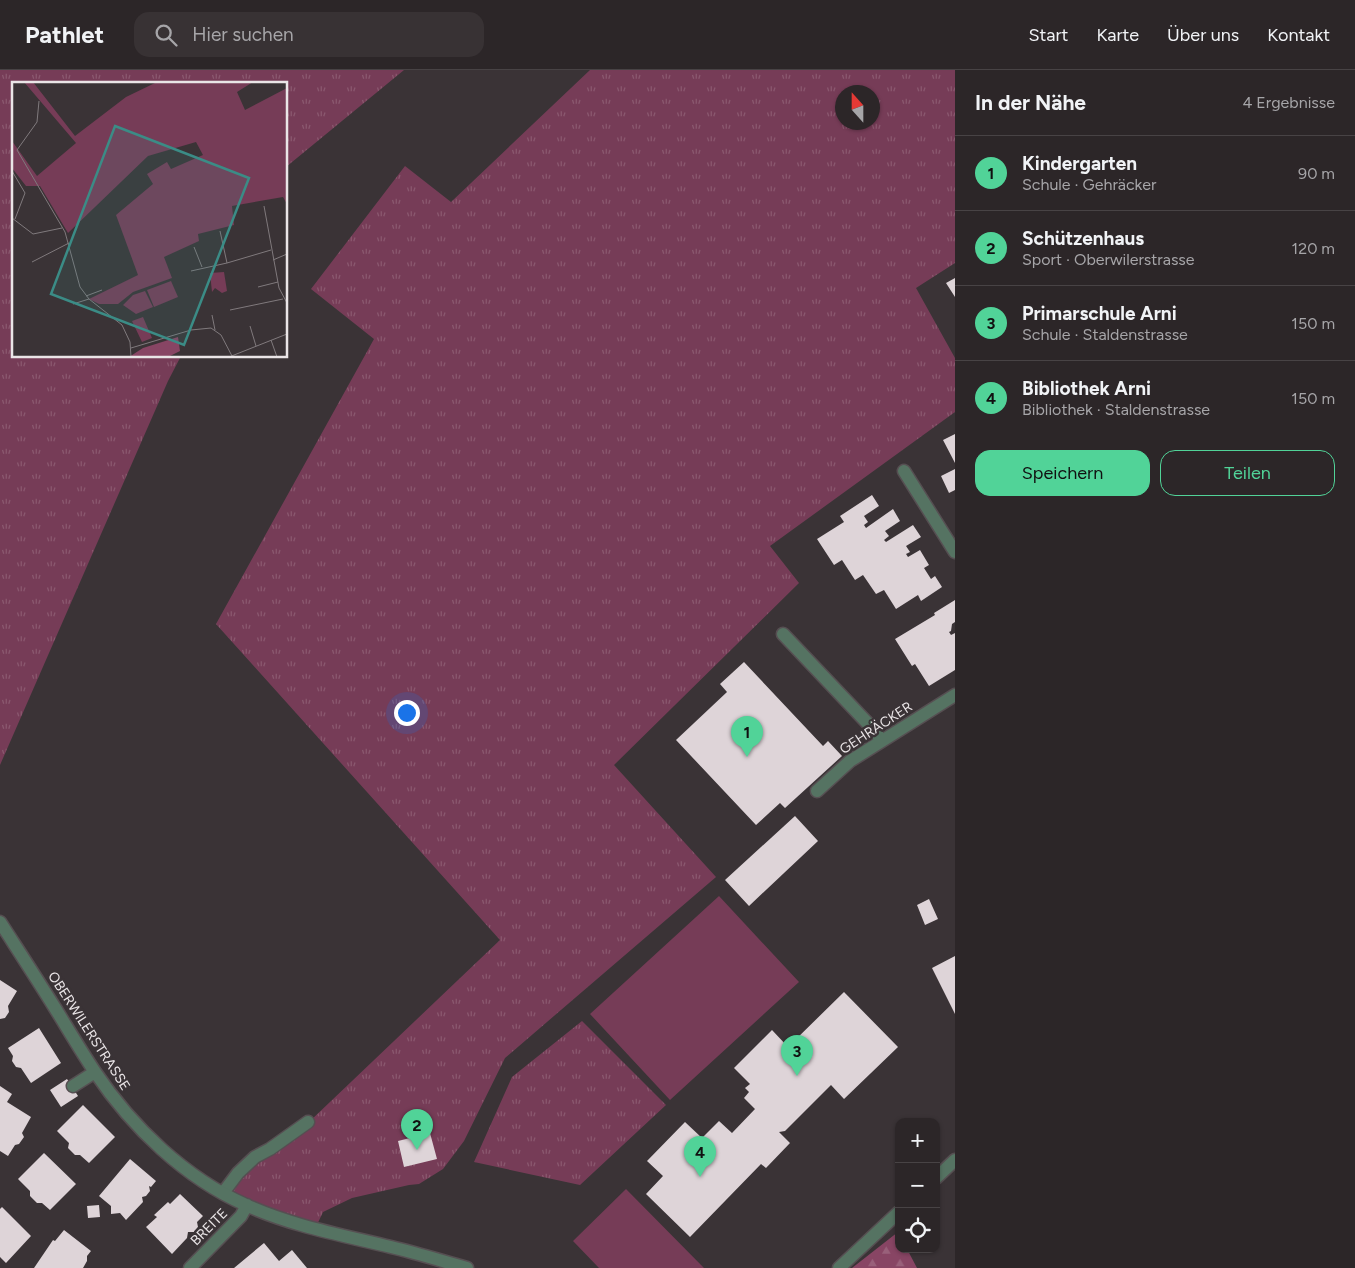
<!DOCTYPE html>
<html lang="de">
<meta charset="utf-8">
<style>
:root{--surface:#2c2628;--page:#383234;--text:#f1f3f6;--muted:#a6a5a8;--line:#484345;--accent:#51d398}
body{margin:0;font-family:Figtree,sans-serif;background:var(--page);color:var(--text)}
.controls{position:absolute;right:15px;bottom:15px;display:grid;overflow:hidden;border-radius:10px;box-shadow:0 1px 4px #0004}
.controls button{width:45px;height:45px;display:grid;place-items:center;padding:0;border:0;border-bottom:1px solid var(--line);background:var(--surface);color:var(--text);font:25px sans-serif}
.compass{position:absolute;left:835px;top:15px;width:45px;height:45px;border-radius:50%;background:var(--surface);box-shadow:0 1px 4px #0004;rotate:339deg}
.you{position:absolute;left:406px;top:642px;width:18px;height:18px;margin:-12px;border:4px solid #fff;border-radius:50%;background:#1a73e8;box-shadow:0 0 0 8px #1a73e833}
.badge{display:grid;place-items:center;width:32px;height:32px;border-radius:50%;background:var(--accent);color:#111;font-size:16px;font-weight:700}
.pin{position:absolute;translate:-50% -41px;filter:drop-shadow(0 1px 2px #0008)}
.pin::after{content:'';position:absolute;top:26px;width:18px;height:15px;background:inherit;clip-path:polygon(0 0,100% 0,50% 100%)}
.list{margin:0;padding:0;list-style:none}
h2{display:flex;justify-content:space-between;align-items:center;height:65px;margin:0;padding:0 20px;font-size:21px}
h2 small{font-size:16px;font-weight:400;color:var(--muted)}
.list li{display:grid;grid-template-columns:32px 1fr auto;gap:15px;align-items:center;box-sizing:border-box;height:75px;padding:0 20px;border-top:1px solid var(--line)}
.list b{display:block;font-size:19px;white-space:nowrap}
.list p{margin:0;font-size:16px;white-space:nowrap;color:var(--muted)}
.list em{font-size:16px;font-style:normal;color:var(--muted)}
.actions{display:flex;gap:10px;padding:15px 20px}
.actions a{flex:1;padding:11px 0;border:1px solid var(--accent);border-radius:15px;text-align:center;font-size:18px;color:var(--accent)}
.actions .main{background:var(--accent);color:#111}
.icon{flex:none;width:28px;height:28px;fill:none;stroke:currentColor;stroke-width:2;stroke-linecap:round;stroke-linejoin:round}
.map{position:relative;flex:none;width:955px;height:1198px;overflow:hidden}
header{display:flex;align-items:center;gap:30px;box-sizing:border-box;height:70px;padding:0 25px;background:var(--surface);border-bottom:1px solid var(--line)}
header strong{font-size:24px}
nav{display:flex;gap:28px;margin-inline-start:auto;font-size:18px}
.search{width:350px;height:45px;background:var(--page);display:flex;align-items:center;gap:12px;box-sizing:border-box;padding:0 18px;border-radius:15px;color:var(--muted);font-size:19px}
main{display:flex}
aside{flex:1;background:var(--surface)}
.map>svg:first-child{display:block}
</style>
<header>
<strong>Pathlet</strong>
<div class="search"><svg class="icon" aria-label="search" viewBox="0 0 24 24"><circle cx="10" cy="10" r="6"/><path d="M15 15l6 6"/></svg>Hier suchen</div>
<nav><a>Start</a><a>Karte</a><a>Über uns</a><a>Kontakt</a></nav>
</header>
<main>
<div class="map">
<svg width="955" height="1198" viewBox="0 0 955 1198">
<defs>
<pattern id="grass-tufts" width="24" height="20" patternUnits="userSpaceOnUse" patternTransform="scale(1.25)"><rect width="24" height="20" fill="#763c57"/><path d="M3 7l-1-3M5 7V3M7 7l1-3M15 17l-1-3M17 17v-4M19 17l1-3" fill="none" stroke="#8a586f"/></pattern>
<pattern id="forest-firs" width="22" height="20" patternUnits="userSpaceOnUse" patternTransform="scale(1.25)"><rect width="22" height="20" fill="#884564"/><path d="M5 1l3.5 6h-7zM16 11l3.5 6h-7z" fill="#99607a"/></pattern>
</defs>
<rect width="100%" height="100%" fill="#3a3336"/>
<!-- grass -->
<path fill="url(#grass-tufts)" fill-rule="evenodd" d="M 0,0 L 404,0 L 286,97 L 286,14 L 14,14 L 14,286 L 181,286 L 168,311 L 0,695 Z
M 590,0 L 955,0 L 955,193 L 916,218 L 955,288 L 955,342 L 770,476 L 799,513 L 614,695 L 716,807 L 505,988 L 464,1071 L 443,1099 L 419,1114 L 409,1115 L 352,1128 L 323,1142 L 315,1159 L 223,1123 L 238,1103 L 309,1052 L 500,870 L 216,554 L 374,269 L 311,219 L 405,96 L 451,132 ZM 842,22 L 872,22 L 872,52 L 842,52 Z
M 582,951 L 666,1035 L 580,1115 L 474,1092 L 512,1007 Z"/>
<!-- forest -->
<path fill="url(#forest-firs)" d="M 898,1162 L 899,1179 L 907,1179 L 917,1198 L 852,1198 Z"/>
<!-- pitch -->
<path fill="#763c57" d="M 719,826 L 799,912 L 670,1030 L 590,944 Z
M 626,1119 L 704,1198 L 599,1198 L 573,1171 Z"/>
<!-- building -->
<path fill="#ded4d8" d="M 955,208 L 955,227 L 946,213 Z
M 955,364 L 955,393 L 943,370 Z
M 955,399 L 955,420 L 949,423 L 941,406 Z
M 872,425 L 879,436 L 864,446 L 868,452 L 864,455 L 866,458 L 893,439 L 900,451 L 885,461 L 889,466 L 884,470 L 886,472 L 913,455 L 921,467 L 906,476 L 910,482 L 906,484 L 908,487 L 920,480 L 929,495 L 924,498 L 931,509 L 935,506 L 942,517 L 921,531 L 918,525 L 896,539 L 884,520 L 876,524 L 863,505 L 855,510 L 842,490 L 834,495 L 817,469 L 844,452 L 840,446 Z
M 955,530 L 955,552 L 952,554 L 951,561 L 949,562 L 951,565 L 955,563 L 955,600 L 929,616 L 915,594 L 912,596 L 895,569 L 935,545 L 934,543 Z
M 744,592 L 823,676 L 828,671 L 842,686 L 785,738 L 780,733 L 756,755 L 676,670 L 727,622 L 720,614 Z
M 795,746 L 818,771 L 749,836 L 725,810 Z
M 929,829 L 938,849 L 925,855 L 917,835 Z
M 955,886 L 955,944 L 932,898 Z
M 0,910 L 17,921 L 8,936 L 9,942 L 5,948 L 0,949 Z
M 844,922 L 898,977 L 844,1029 L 831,1015 L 785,1061 L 779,1062 L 790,1073 L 766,1098 L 761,1094 L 690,1167 L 646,1124 L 663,1106 L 647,1091 L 685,1052 L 702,1068 L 719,1051 L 732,1063 L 755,1039 L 744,1028 L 749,1022 L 745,1018 L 750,1014 L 734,998 L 772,960 L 788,977 Z
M 39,958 L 61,993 L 31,1013 L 21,998 L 16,997 L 12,991 L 13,986 L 8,978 Z
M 67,1009 L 78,1026 L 61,1037 L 50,1020 Z
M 0,1016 L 12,1024 L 7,1032 L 31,1047 L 22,1063 L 24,1067 L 19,1074 L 15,1075 L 8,1086 L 0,1081 Z
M 83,1035 L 115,1067 L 89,1093 L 80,1085 L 75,1085 L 68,1078 L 69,1073 L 57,1061 Z
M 430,1063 L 437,1089 L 404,1097 L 398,1071 Z
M 44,1083 L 76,1114 L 50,1140 L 42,1133 L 37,1133 L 30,1126 L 30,1121 L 18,1109 Z
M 130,1089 L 156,1111 L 151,1117 L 149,1116 L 150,1121 L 146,1126 L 142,1127 L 143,1132 L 126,1150 L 120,1143 L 111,1144 L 111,1136 L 99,1126 Z
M 180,1124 L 203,1146 L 197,1152 L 198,1157 L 194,1162 L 188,1162 L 187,1168 L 172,1184 L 146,1157 L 157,1147 L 154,1145 L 168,1132 L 170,1134 Z
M 99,1135 L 100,1147 L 88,1148 L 87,1136 Z
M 2,1137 L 31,1166 L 6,1193 L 0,1187 L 0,1139 Z
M 64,1160 L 91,1181 L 87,1186 L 87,1191 L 83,1198 L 34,1198 L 53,1170 L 55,1171 Z
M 264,1173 L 279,1191 L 292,1180 L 307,1198 L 234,1198 Z"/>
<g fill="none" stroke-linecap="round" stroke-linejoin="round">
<!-- lane casing -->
<g stroke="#564f52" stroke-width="15">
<path id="lane" d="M 783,564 L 875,661 L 881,670
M 223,1123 L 238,1103 L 255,1087 L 270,1079 L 308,1052"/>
</g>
<!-- street casing -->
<g stroke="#564f52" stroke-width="15">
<path id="street" d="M 904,401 L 955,482
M 817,721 L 850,691 L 955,625
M 0,852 C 18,880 37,909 55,938 C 68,959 81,981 95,1002 C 132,1057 185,1108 246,1135 C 292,1156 342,1165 391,1177 C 417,1183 442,1191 467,1198
M 73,1016 L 95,1002
M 936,1108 L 955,1090
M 190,1198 L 241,1146 L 247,1135
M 839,1198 L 899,1142"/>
</g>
<!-- lane -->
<use href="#lane" stroke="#557362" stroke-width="12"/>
<!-- street -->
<use href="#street" stroke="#557362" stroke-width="12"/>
</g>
<g text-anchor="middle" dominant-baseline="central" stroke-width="5" stroke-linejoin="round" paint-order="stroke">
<!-- street labels -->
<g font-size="14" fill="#eae5e7" stroke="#3a3336">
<text transform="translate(876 658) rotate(-33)">GEHRÄCKER</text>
<text transform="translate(89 961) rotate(57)">OBERWILERSTRASSE</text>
<text transform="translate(209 1157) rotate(-45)">BREITE</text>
</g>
</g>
<!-- overview -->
<g transform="translate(12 12)">
<rect width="275" height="275" fill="#3a3336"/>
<path d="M 12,0 L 21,0 L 63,54 L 114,15 L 145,0 L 241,0 L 225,10 L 233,28 L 275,6 L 275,122 L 271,115 L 220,124 L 222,143 L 186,152 L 187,159 L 152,175 L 160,196 L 121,210 L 106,222 L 87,222 L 77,217 L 126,193 L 104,133 L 141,102 L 135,92 L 155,80 L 159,87 L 191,73 L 184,60 L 136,74 L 56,151 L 28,104 L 14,104 L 0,86 L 0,59 L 25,94 L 64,61 ZM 133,209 L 141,225 L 124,232 L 111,223 L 121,213 Z" fill="#763c57"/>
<path d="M 166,255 L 168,269 L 156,275 L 117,275 L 131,266 Z" fill="#884564"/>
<path d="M 212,190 L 215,209 L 210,211 L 203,206 L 200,210 L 198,191 Z" fill="#763c57"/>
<path d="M 159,199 L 166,215 L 142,225 L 135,208 ZM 131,235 L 140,256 L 130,260 L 120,239 Z" fill="#763c57"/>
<path fill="none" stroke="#807a7d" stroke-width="1" d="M 27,19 L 25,40 L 5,68 L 53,150 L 68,205 L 77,217 L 110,243 L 118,260 L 119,275M 0,89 L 13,111 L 3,137M 252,124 L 267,206 L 275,221M 0,136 L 21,152 L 50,146M 208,149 L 215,181 L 259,168M 182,165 L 190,185M 261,178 L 275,172M 20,180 L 57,161M 179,189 L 215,181M 246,205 L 266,200M 74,214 L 90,208M 61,222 L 77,217M 218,228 L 271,217M 200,233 L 203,248M 238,244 L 244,264M 259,258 L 265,275M 119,266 L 179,248 L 199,246 L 209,253 L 220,274M 217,275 L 275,252"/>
<path fill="#3b8c86" fill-opacity="0.15" stroke="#3b8c86" stroke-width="2.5" d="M 103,44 L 237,96 L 172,263 L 39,212 Z"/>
<rect width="275" height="275" fill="none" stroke="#eae5e7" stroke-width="2.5"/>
</g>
</svg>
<div class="controls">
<button>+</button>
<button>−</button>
<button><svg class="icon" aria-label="locate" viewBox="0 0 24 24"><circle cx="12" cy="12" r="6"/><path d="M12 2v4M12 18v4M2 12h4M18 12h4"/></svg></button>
</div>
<svg class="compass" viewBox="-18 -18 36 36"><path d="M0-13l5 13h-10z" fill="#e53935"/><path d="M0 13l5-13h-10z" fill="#a6a5a8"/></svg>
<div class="you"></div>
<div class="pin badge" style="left:747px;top:687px">1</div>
<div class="pin badge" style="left:417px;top:1080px">2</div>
<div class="pin badge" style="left:797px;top:1006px">3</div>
<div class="pin badge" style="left:700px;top:1107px">4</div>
</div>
<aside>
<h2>In der Nähe<small>4 Ergebnisse</small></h2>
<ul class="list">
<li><span class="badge">1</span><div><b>Kindergarten</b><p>Schule · Gehräcker</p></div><em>90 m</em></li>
<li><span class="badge">2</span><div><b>Schützenhaus</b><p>Sport · Oberwilerstrasse</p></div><em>120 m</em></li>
<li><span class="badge">3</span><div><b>Primarschule Arni</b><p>Schule · Staldenstrasse</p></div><em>150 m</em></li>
<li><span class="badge">4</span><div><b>Bibliothek Arni</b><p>Bibliothek · Staldenstrasse</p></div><em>150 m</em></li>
</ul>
<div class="actions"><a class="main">Speichern</a><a>Teilen</a></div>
</aside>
</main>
